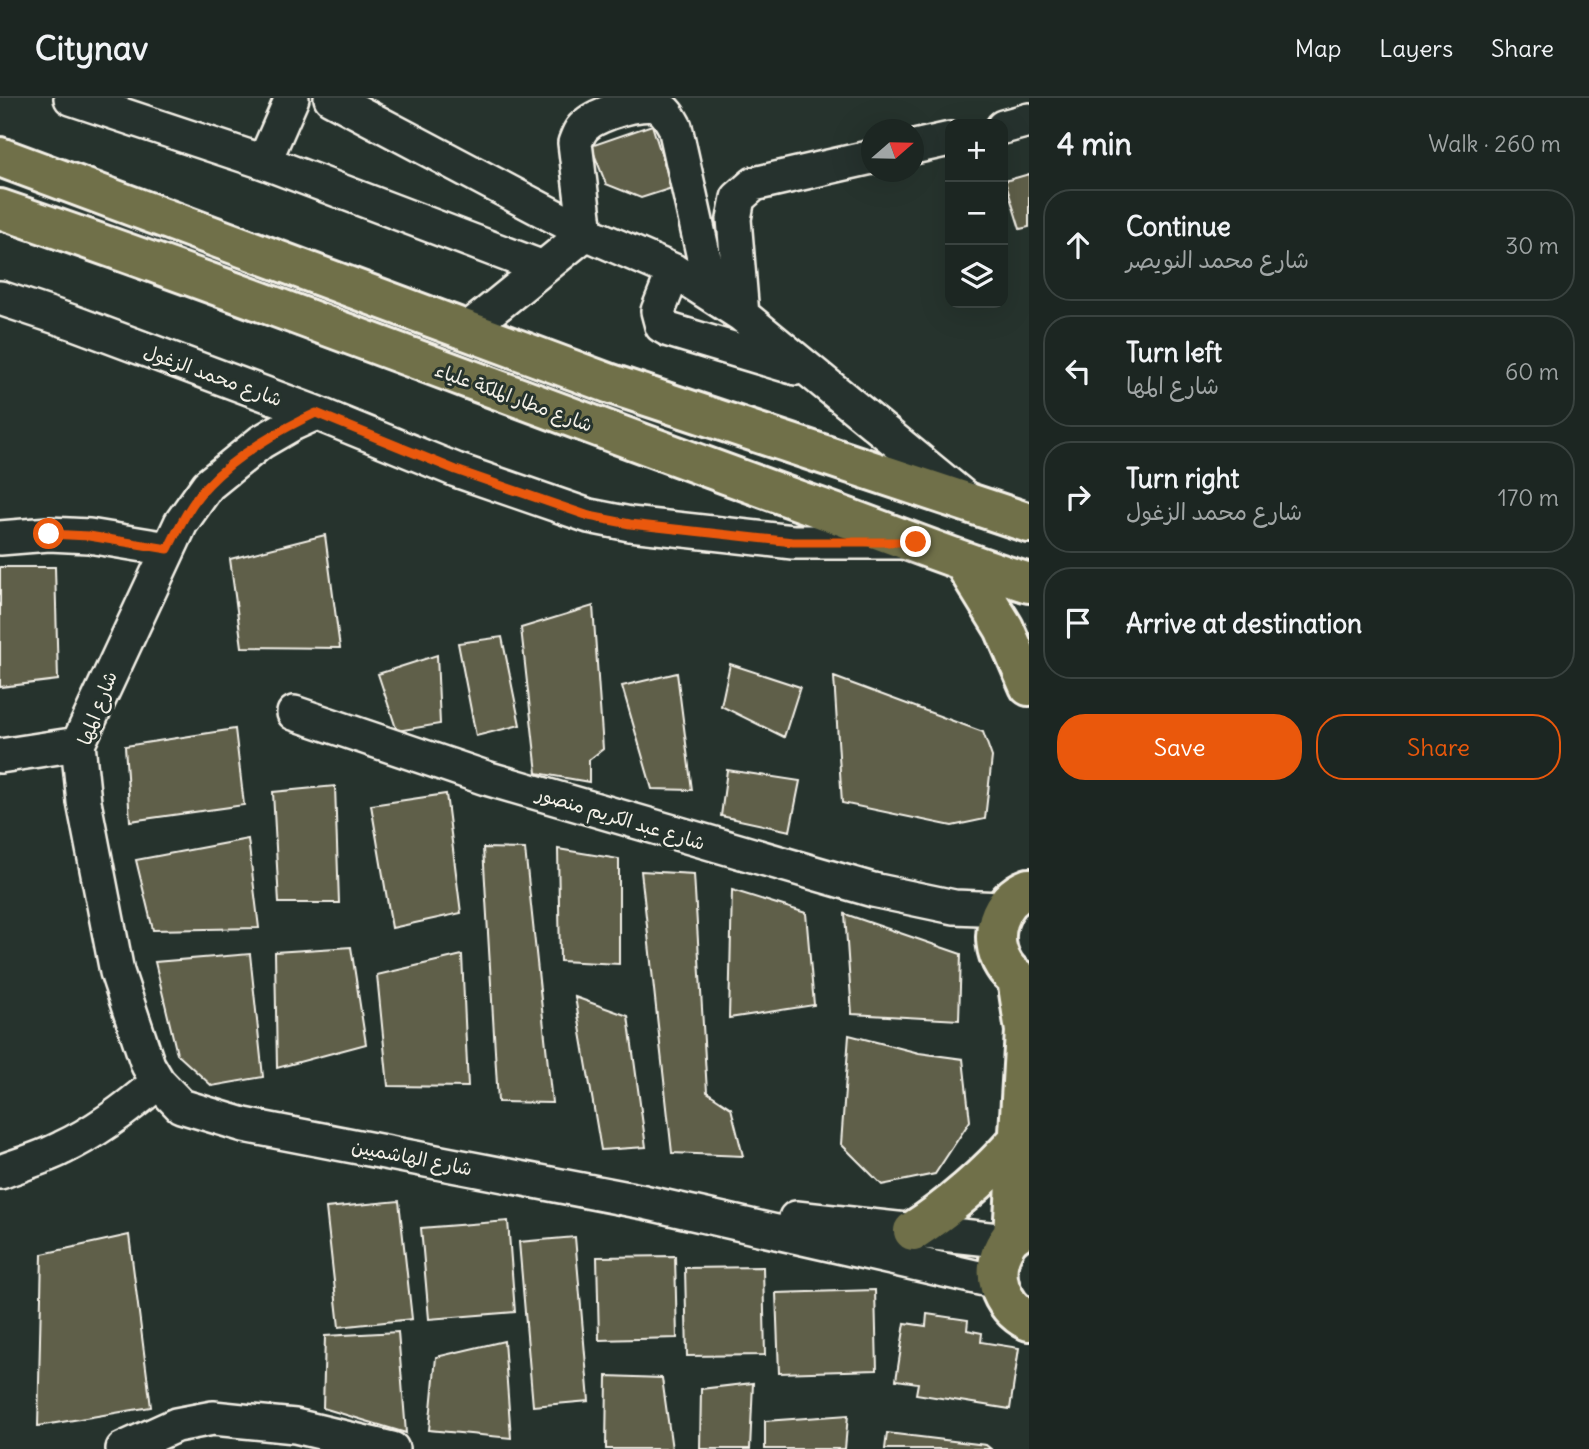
<!DOCTYPE html>
<meta charset="utf-8">
<style>
:root{--surface:#1c2622;--page:#252e2a;--text:#f1f3f6;--muted:#a0a5a5;--line:#3a4340;--accent:#ea580c}
body{margin:0;font-family:Delius,"Playpen Sans Arabic",sans-serif;background:var(--page);color:var(--text)}
.controls{position:absolute;right:21px;top:21px;display:grid;overflow:hidden;border-radius:14px;box-shadow:0 7px 28px #0002}
.controls button{width:63px;height:63px;display:grid;place-items:center;padding:0;border:0;border-bottom:2px solid var(--line);background:var(--surface);color:var(--text);font:35px sans-serif}
.compass{position:absolute;left:861px;top:21px;width:63px;height:63px;border-radius:50%;background:var(--surface);box-shadow:0 7px 28px #0002;rotate:70deg}
.stop{position:absolute;width:21px;height:21px;margin:-16px;border:5px solid #ea580c;border-radius:50%;background:#fff}
.stop.end{background:#ea580c;border-color:#fff;box-shadow:0 2px 7px #0008}
.list{margin:0;padding:0;list-style:none}
h2{display:flex;justify-content:space-between;align-items:center;height:91px;margin:0;padding:0 28px;font-size:30px}
h2 small{font-size:23px;font-weight:400;color:var(--muted)}
.list li{display:grid;grid-template-columns:46px 1fr auto;gap:21px;align-items:center;box-sizing:border-box;height:112px;margin:0 14px 14px;padding:0 14px;border:2px solid var(--line);border-radius:28px}
.list b{display:block;font-size:26px;white-space:nowrap}
.list p{margin:0;font-size:23px;white-space:nowrap;color:var(--muted)}
.list em{font-size:23px;font-style:normal;color:var(--muted)}
.actions{display:flex;gap:14px;padding:21px 28px}
.actions a{flex:1;padding:16px 0;border:2px solid var(--accent);border-radius:28px;text-align:center;font-size:24px;color:var(--accent)}
.actions .main{background:var(--accent);color:#fff}
.icon{flex:none;width:38px;height:38px;fill:none;stroke:currentColor;stroke-width:2;stroke-linecap:round;stroke-linejoin:round}
.map{position:relative;flex:none;width:1029px;height:1351px;overflow:hidden}
header{display:flex;align-items:center;gap:42px;box-sizing:border-box;height:98px;padding:0 35px;background:var(--surface);border-bottom:2px solid var(--line)}
header strong{font-size:33px}
nav{display:flex;gap:38px;margin-inline-start:auto;font-size:24px}
main{display:flex}
aside{flex:1;background:var(--surface)}
.map>svg:first-child{display:block}
</style>
<header>
<strong>Citynav</strong>
<nav><a>Map</a><a>Layers</a><a>Share</a></nav>
</header>
<main>
<div class="map">
<svg width="1029" height="1351" viewBox="0 0 1029 1351">
<rect width="100%" height="100%" fill="#26332d"/>
<filter id="ink" filterUnits="userSpaceOnUse"><feTurbulence type="fractalNoise" baseFrequency=".0143" numOctaves="2"/><feDisplacementMap in="SourceGraphic" scale="14" xChannelSelector="R" yChannelSelector="G"/><feConvolveMatrix kernelMatrix="1 2 1 2 8 2 1 2 1" color-interpolation-filters="sRGB"/></filter>
<g filter="url(#ink)">
<!-- building -->
<path fill="#5e5e4a" stroke="#f4f1e8" stroke-width="2" d="M 652,27 L 672,90 L 641,100 L 606,86 L 591,48 Z
M 1029,76 L 1029,129 L 1020,131 L 1005,83 Z
M 325,437 L 340,550 L 242,549 L 230,461 Z
M 0,469 L 55,469 L 58,582 L 0,589 Z
M 593,508 L 603,651 L 589,662 L 589,684 L 537,675 L 521,530 Z
M 502,539 L 520,627 L 476,638 L 458,545 Z
M 437,557 L 440,626 L 397,633 L 378,576 Z
M 730,566 L 800,589 L 784,639 L 721,608 Z
M 677,575 L 692,692 L 652,691 L 622,588 Z
M 834,579 L 983,634 L 992,659 L 985,721 L 952,728 L 842,705 Z
M 235,631 L 244,707 L 130,723 L 125,648 Z
M 727,672 L 800,683 L 790,733 L 721,718 Z
M 335,688 L 339,805 L 279,805 L 273,694 Z
M 446,696 L 461,815 L 392,830 L 371,707 Z
M 248,741 L 259,830 L 153,832 L 136,762 Z
M 483,750 L 525,751 L 552,1005 L 498,1004 Z
M 558,751 L 619,761 L 619,866 L 560,863 Z
M 641,773 L 694,776 L 707,994 L 731,1010 L 743,1058 L 672,1055 Z
M 732,792 L 806,815 L 814,907 L 729,920 Z
M 845,816 L 961,856 L 959,922 L 852,916 Z
M 351,849 L 366,946 L 277,970 L 275,854 Z
M 250,856 L 263,979 L 212,988 L 177,956 L 155,864 Z
M 462,857 L 468,989 L 388,988 L 377,877 Z
M 575,899 L 628,918 L 646,1049 L 601,1052 Z
M 849,937 L 919,955 L 963,961 L 970,1023 L 935,1076 L 882,1087 L 841,1046 Z
M 399,1103 L 412,1221 L 339,1229 L 326,1110 Z
M 508,1123 L 515,1214 L 429,1221 L 421,1130 Z
M 129,1137 L 151,1309 L 38,1328 L 42,1156 Z
M 575,1139 L 589,1303 L 533,1308 L 519,1144 Z
M 675,1158 L 677,1240 L 599,1242 L 597,1159 Z
M 763,1169 L 765,1257 L 687,1258 L 685,1170 Z
M 875,1192 L 877,1272 L 779,1275 L 776,1195 Z
M 927,1216 L 968,1222 L 967,1232 L 982,1235 L 981,1244 L 1019,1250 L 1010,1311 L 916,1296 L 918,1285 L 896,1282 L 905,1225 L 926,1228 Z
M 398,1234 L 406,1335 L 323,1310 L 325,1238 Z
M 504,1243 L 511,1340 L 429,1332 L 436,1259 Z
M 607,1278 L 662,1280 L 672,1351 L 606,1351 Z
M 753,1285 L 750,1351 L 700,1351 L 701,1291 Z
M 848,1317 L 845,1351 L 765,1351 L 765,1323 Z
M 887,1335 L 986,1347 L 991,1351 L 885,1351 Z"/>
<g fill="none" stroke-linecap="round" stroke-linejoin="round">
<!-- minor casing -->
<g stroke="#f4f1e8" stroke-width="38">
<path id="minor" d="M 71,0 L 264,64 L 543,170
M 331,0 L 586,135 L 674,173 L 742,217 L 965,400
M 1003,29 L 1029,22
M 914,49 L 950,41
M 264,64 L 292,0
M 586,135 L 575,45 C 578,37 580,31 587,26 C 598,16 642,2 657,8 C 666,12 670,20 675,29 L 712,196
M 674,173 L 658,213 L 662,228 L 669,232 L 796,270
M 0,200 L 72,224 L 316,315 L 456,372 L 589,418 L 630,426 L 793,444 L 902,444
M 742,217 L 734,121 L 738,100 L 754,86 L 872,59
M 468,231 L 586,135
M 316,315 L 292,326 L 261,344 L 208,387 L 181,425 L 78,646 L 84,704 L 117,874 L 148,967 L 158,984 L 181,1008 L 244,1027 L 644,1104 L 997,1184
M 0,440 L 49,436 L 89,438 L 168,451
M 294,615 L 486,680 L 873,792 L 954,809 L 1003,811
M 0,658 L 78,646
M 0,1074 C 21,1066 43,1060 62,1050 C 98,1033 128,1010 158,984
M 796,1120 L 1007,1143
M 123,1351 L 176,1327 L 213,1320 L 295,1328 L 392,1351"/>
</g>
<!-- major casing -->
<g stroke="#f4f1e8" stroke-width="44">
<path id="major" d="M 964,465 L 1004,530 L 1029,588
M 1029,790 C 998,801 987,840 1004,867 C 1010,877 1019,882 1029,887
M 1029,1127 C 1021,1132 1012,1136 1007,1144 C 988,1172 999,1208 1029,1223
M 913,1133 C 953,1107 986,1078 1018,1042
M 1013,1137 L 1025,933 L 1017,881"/>
</g>
<!-- highway casing -->
<g stroke="#f4f1e8" stroke-width="44">
<path id="highway" d="M 0,59 L 608,285 L 1029,425
M 0,111 C 274,204 544,312 817,409 C 888,434 957,463 1029,485"/>
</g>
<!-- minor -->
<use href="#minor" stroke="#26332d" stroke-width="33"/>
<!-- major -->
<use href="#major" stroke="#70704a" stroke-width="38"/>
<!-- highway -->
<use href="#highway" stroke="#70704a" stroke-width="38"/>
</g>
</g>
<g fill="none" stroke-linecap="round" stroke-linejoin="round" filter="url(#ink)">
<!-- route -->
<path stroke="#ea580c" stroke-width="9" d="M 49,436 L 89,438 L 168,451 C 179,429 191,404 208,387 C 235,358 281,331 316,315 L 456,372 L 589,418 L 630,426 L 793,444 L 916,444"/>
</g>
<g text-anchor="middle" dominant-baseline="central" stroke-width="6" stroke-linejoin="round" paint-order="stroke">
<!-- street labels -->
<g font-size="19" fill="#f4f1e8" stroke="#26332d">
<text transform="translate(213 277) rotate(20)">شارع محمد الزغول</text>
<text transform="translate(514 299) rotate(20)">شارع مطار الملكة علياء</text>
<text transform="translate(97 610) rotate(-69)">شارع المها</text>
<text transform="translate(621 720) rotate(17)">شارع عبد الكريم منصور</text>
<text transform="translate(412 1059) rotate(11)">شارع الهاشميين</text>
</g>
</g>
</svg>
<div class="controls">
<button>+</button>
<button>−</button>
<button><svg class="icon" aria-label="layers" viewBox="0 0 24 24"><path d="M12 4l9 5-9 5-9-5zM3 14l9 5 9-5"/></svg></button>
</div>
<svg class="compass" viewBox="-18 -18 36 36"><path d="M0-13l5 13h-10z" fill="#e53935"/><path d="M0 13l5-13h-10z" fill="#a0a5a5"/></svg>
<div class="stop" style="left:49px;top:436px"></div>
<div class="stop end" style="left:916px;top:444px"></div>
</div>
<aside>
<h2>4 min<small>Walk · 260 m</small></h2>
<ul class="list">
<li><svg class="icon" aria-label="ahead" viewBox="0 0 24 24"><path d="M12 20V5M6 11l6-6 6 6"/></svg><div><b>Continue</b><p>شارع محمد النويصر</p></div><em>30 m</em></li>
<li><svg class="icon" aria-label="left" viewBox="0 0 24 24"><path d="M17 20v-9H6M10 6l-5 5 5 5"/></svg><div><b>Turn left</b><p>شارع المها</p></div><em>60 m</em></li>
<li><svg class="icon" aria-label="right" viewBox="0 0 24 24"><path d="M7 20v-9h11M14 6l5 5-5 5"/></svg><div><b>Turn right</b><p>شارع محمد الزغول</p></div><em>170 m</em></li>
<li><svg class="icon" aria-label="arrive" viewBox="0 0 24 24"><path d="M6 21V4h12l-3 4 3 4H6"/></svg><div><b>Arrive at destination</b></div></li>
</ul>
<div class="actions"><a class="main">Save</a><a>Share</a></div>
</aside>
</main>
